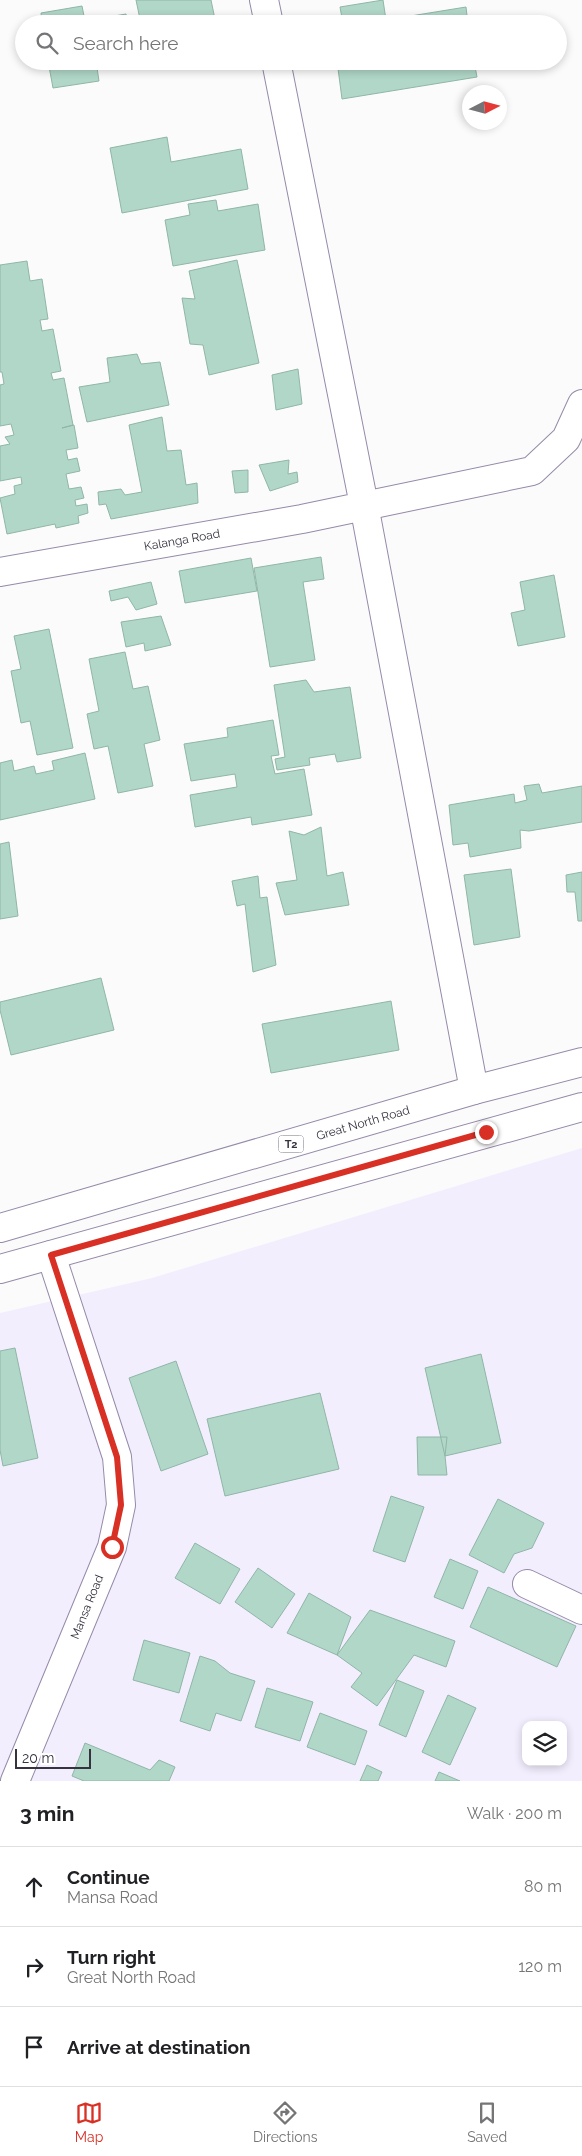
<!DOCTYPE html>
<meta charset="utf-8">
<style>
:root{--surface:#fff;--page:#f2f2f2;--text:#202124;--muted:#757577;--line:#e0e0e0;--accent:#d93025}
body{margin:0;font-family:Raleway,sans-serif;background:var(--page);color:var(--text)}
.controls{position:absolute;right:15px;bottom:15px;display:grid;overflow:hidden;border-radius:10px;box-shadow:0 2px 8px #0003}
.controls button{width:45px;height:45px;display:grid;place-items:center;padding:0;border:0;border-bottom:1px solid var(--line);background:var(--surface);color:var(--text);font:25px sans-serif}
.compass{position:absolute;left:462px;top:85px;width:45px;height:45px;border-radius:50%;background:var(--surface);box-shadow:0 2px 8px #0003;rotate:84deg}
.scale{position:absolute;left:15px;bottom:12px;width:76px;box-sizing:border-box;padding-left:5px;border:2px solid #36323f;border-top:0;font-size:14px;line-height:18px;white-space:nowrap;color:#36323f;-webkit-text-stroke:4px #fff;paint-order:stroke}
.stop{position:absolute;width:15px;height:15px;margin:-11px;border:4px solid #d93025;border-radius:50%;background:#fff}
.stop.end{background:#d93025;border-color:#fff;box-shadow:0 1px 5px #0008}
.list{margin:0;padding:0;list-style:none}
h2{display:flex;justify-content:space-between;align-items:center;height:65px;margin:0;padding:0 20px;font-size:21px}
h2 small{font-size:16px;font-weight:400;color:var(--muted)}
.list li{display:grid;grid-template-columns:32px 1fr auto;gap:15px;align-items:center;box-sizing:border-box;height:80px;padding:0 20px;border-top:1px solid var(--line)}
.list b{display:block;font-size:19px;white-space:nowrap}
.list p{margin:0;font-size:16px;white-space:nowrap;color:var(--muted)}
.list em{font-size:16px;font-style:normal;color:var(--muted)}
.icon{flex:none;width:28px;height:28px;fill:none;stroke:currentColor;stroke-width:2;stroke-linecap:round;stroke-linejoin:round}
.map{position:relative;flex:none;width:582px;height:1781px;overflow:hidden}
.search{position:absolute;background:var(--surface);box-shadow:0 2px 8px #0003;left:15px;right:15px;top:15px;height:55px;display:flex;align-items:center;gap:12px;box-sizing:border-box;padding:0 18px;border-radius:28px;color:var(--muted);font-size:19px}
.sheet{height:305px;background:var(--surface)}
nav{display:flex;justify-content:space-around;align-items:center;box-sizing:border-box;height:70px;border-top:1px solid var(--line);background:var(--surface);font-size:14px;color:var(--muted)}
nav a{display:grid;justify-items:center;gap:2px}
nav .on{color:var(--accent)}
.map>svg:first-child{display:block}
</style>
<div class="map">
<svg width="582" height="1781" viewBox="0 0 582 1781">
<rect width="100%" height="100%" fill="#fbfbfb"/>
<!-- built -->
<path fill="#f3eefe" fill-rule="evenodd" d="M 582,1148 L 582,1781 L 0,1781 L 0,1313 L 152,1278 ZM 526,1725 L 563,1725 L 563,1762 L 526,1762 Z"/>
<!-- building -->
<path fill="#b0d7c7" stroke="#90b6a7" d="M 136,0 L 211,0 L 216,24 L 141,24 Z
M 383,0 L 386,20 L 466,7 L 468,24 L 343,24 L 340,7 Z
M 82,6 L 85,21 L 126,14 L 128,24 L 42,24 L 41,13 Z
M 48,61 L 96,61 L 99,81 L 53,88 Z
M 337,61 L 474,61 L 477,77 L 342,99 Z
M 167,137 L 171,162 L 241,149 L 248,189 L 122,213 L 110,148 Z
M 216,200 L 218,211 L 258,204 L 265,250 L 173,266 L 165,220 L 190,215 L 188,204 Z
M 237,260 L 259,363 L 209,375 L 203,345 L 190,344 L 182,298 L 195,299 L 189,271 Z
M 27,261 L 30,281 L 42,279 L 48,319 L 40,320 L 42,331 L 53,329 L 61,371 L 51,373 L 53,380 L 64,378 L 73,425 L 62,428 L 74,425 L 78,448 L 66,450 L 68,460 L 77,458 L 80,471 L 66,474 L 69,489 L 81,487 L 84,498 L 75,500 L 76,506 L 87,504 L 88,513 L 78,516 L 79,523 L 56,528 L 55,524 L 7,534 L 0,498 L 15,494 L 14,486 L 22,484 L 21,477 L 0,481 L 0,446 L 10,444 L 5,437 L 14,435 L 11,424 L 0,426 L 0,385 L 4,384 L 2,372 L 0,372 L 0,265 Z
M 137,354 L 141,364 L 160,362 L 169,405 L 87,422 L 79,387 L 110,382 L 107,358 Z
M 298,369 L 302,404 L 276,410 L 272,375 Z
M 162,417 L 167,451 L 181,450 L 186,485 L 197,483 L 198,503 L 111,519 L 106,504 L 99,505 L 98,492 L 121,489 L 125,495 L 142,492 L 129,425 Z
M 289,460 L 288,474 L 297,472 L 298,482 L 270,491 L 259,465 Z
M 248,470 L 248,492 L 235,493 L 232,471 Z
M 321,557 L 324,579 L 303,582 L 315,660 L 270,667 L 254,568 Z
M 251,558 L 257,591 L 185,603 L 179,571 Z
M 554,575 L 565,637 L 518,646 L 511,613 L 525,610 L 520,582 Z
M 151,582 L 157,604 L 136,610 L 128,597 L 111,601 L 109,591 Z
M 161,616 L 171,645 L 145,651 L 144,643 L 126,647 L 121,622 Z
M 49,629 L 73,748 L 37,755 L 30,721 L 21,723 L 11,671 L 21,669 L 14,636 Z
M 125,652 L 133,689 L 148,686 L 160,740 L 144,744 L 153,786 L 118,793 L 108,746 L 94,749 L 87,714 L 99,711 L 89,659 Z
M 306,680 L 314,692 L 350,687 L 361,758 L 337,762 L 335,754 L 309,758 L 310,765 L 277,770 L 275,759 L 285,757 L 274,685 Z
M 273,720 L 279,755 L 271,756 L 275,774 L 304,769 L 312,815 L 252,825 L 251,817 L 195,827 L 190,795 L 237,787 L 235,774 L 191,781 L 184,744 L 228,737 L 227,728 Z
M 85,753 L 95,799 L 0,820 L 0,763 L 12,760 L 14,771 L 34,766 L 36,774 L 54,770 L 52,761 Z
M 539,784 L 542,793 L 582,786 L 582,822 L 529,831 L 520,830 L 521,848 L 470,857 L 468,843 L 453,845 L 449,805 L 514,794 L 515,803 L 527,800 L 524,786 Z
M 321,827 L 327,876 L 343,872 L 349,905 L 285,915 L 276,883 L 297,880 L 289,831 L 304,835 Z
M 9,842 L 18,916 L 0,919 L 0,844 Z
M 511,869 L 520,937 L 474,945 L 464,875 Z
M 582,872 L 582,921 L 578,921 L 575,892 L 567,892 L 566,875 Z
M 258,876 L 260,898 L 267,897 L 276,965 L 253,972 L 245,904 L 237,906 L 232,881 Z
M 101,978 L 114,1030 L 11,1055 L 0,1010 L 0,1002 Z
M 391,1001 L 399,1050 L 271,1073 L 262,1024 Z
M 15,1348 L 38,1458 L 3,1466 L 0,1450 L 0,1351 Z
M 481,1354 L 501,1443 L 445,1456 L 425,1368 Z
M 176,1361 L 208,1454 L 161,1471 L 129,1378 Z
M 320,1393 L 339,1469 L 225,1496 L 207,1419 Z
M 417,1437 L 447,1437 L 445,1456 L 447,1475 L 418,1475 Z
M 391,1496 L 424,1507 L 405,1562 L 373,1551 Z
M 498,1499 L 544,1523 L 532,1548 L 514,1554 L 504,1573 L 469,1555 Z
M 195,1543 L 240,1569 L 220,1604 L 175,1578 Z
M 450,1559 L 478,1571 L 463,1609 L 434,1597 Z
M 258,1568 L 295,1594 L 272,1628 L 235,1602 Z
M 488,1587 L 576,1626 L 557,1667 L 470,1627 Z
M 309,1593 L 351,1617 L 337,1655 L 287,1633 Z
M 370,1610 L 455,1641 L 446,1667 L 414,1655 L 377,1706 L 351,1687 L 362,1673 L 337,1655 Z
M 144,1640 L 190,1653 L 179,1693 L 133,1680 Z
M 200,1656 L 215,1661 L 230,1673 L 255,1681 L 241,1721 L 216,1713 L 210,1731 L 180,1721 Z
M 397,1680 L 424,1691 L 406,1737 L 379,1725 Z
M 267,1688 L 313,1702 L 300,1741 L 255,1727 Z
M 448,1695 L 476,1708 L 450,1765 L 422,1752 Z
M 320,1713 L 367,1731 L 355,1765 L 307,1747 Z
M 85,1743 L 150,1770 L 159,1760 L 175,1767 L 169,1781 L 84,1781 L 72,1776 Z
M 367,1765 L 382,1772 L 378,1781 L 360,1781 Z
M 439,1772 L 460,1781 L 435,1781 Z"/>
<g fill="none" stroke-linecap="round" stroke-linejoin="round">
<!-- minor casing -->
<g stroke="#958aa8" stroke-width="30">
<path id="minor" d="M 264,0 L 269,24
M 276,61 L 364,505 L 474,1090
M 0,572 L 302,519 L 532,471 L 566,439 L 582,404
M 527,1584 L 582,1610
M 15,1781 L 112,1547 L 121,1505 L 117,1457 L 51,1255"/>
</g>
<!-- major casing -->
<g stroke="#958aa8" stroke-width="30">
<path id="major" d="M 0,1228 L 474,1090 L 582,1062
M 0,1269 L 582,1107"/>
</g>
<!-- minor -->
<use href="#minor" stroke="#fff" stroke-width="28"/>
<!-- major -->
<use href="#major" stroke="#fff" stroke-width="28"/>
</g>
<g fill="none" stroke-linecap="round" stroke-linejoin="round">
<!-- route -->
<path stroke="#d93025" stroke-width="6" d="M 112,1547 L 121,1505 L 117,1457 L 51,1255 L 486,1132"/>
</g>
<g text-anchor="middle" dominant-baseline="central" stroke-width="4" stroke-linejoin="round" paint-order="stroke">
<!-- shield labels -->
<rect fill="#fff" stroke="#727079" stroke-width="1" x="278.5" y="1135.5" width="25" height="17" rx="4"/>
<g font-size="11" font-weight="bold" fill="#36323f">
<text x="291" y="1144">T2</text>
</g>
<!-- street labels -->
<g font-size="12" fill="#36323f" stroke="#fff">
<text transform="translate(182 540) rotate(-10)">Kalanga Road</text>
<text transform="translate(363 1123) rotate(-16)">Great North Road</text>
<text transform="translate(87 1607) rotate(-68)">Mansa Road</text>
</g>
</g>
</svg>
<div class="controls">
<button><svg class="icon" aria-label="layers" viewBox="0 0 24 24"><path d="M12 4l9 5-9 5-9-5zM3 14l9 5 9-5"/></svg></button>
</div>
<svg class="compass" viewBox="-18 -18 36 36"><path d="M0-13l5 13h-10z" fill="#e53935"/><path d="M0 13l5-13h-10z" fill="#757577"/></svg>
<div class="scale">20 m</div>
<div class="stop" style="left:112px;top:1547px"></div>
<div class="stop end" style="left:486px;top:1132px"></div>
<div class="search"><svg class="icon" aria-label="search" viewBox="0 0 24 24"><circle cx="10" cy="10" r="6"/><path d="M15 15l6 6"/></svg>Search here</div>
</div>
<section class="sheet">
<h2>3 min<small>Walk · 200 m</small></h2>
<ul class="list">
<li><svg class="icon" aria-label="ahead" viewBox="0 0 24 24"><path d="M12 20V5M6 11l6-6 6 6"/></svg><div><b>Continue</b><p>Mansa Road</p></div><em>80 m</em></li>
<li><svg class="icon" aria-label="right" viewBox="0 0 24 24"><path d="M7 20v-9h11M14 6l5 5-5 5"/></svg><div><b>Turn right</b><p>Great North Road</p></div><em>120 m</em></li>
<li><svg class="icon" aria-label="arrive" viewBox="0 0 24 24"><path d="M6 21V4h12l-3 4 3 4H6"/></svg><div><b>Arrive at destination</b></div></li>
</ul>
</section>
<nav>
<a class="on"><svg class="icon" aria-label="map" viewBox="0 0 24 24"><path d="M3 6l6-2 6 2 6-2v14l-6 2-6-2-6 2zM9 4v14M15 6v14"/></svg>Map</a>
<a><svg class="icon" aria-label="directions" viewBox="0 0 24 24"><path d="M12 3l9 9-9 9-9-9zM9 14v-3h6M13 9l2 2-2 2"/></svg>Directions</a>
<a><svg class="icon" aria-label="saved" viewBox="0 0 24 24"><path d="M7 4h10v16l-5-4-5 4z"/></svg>Saved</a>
</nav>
